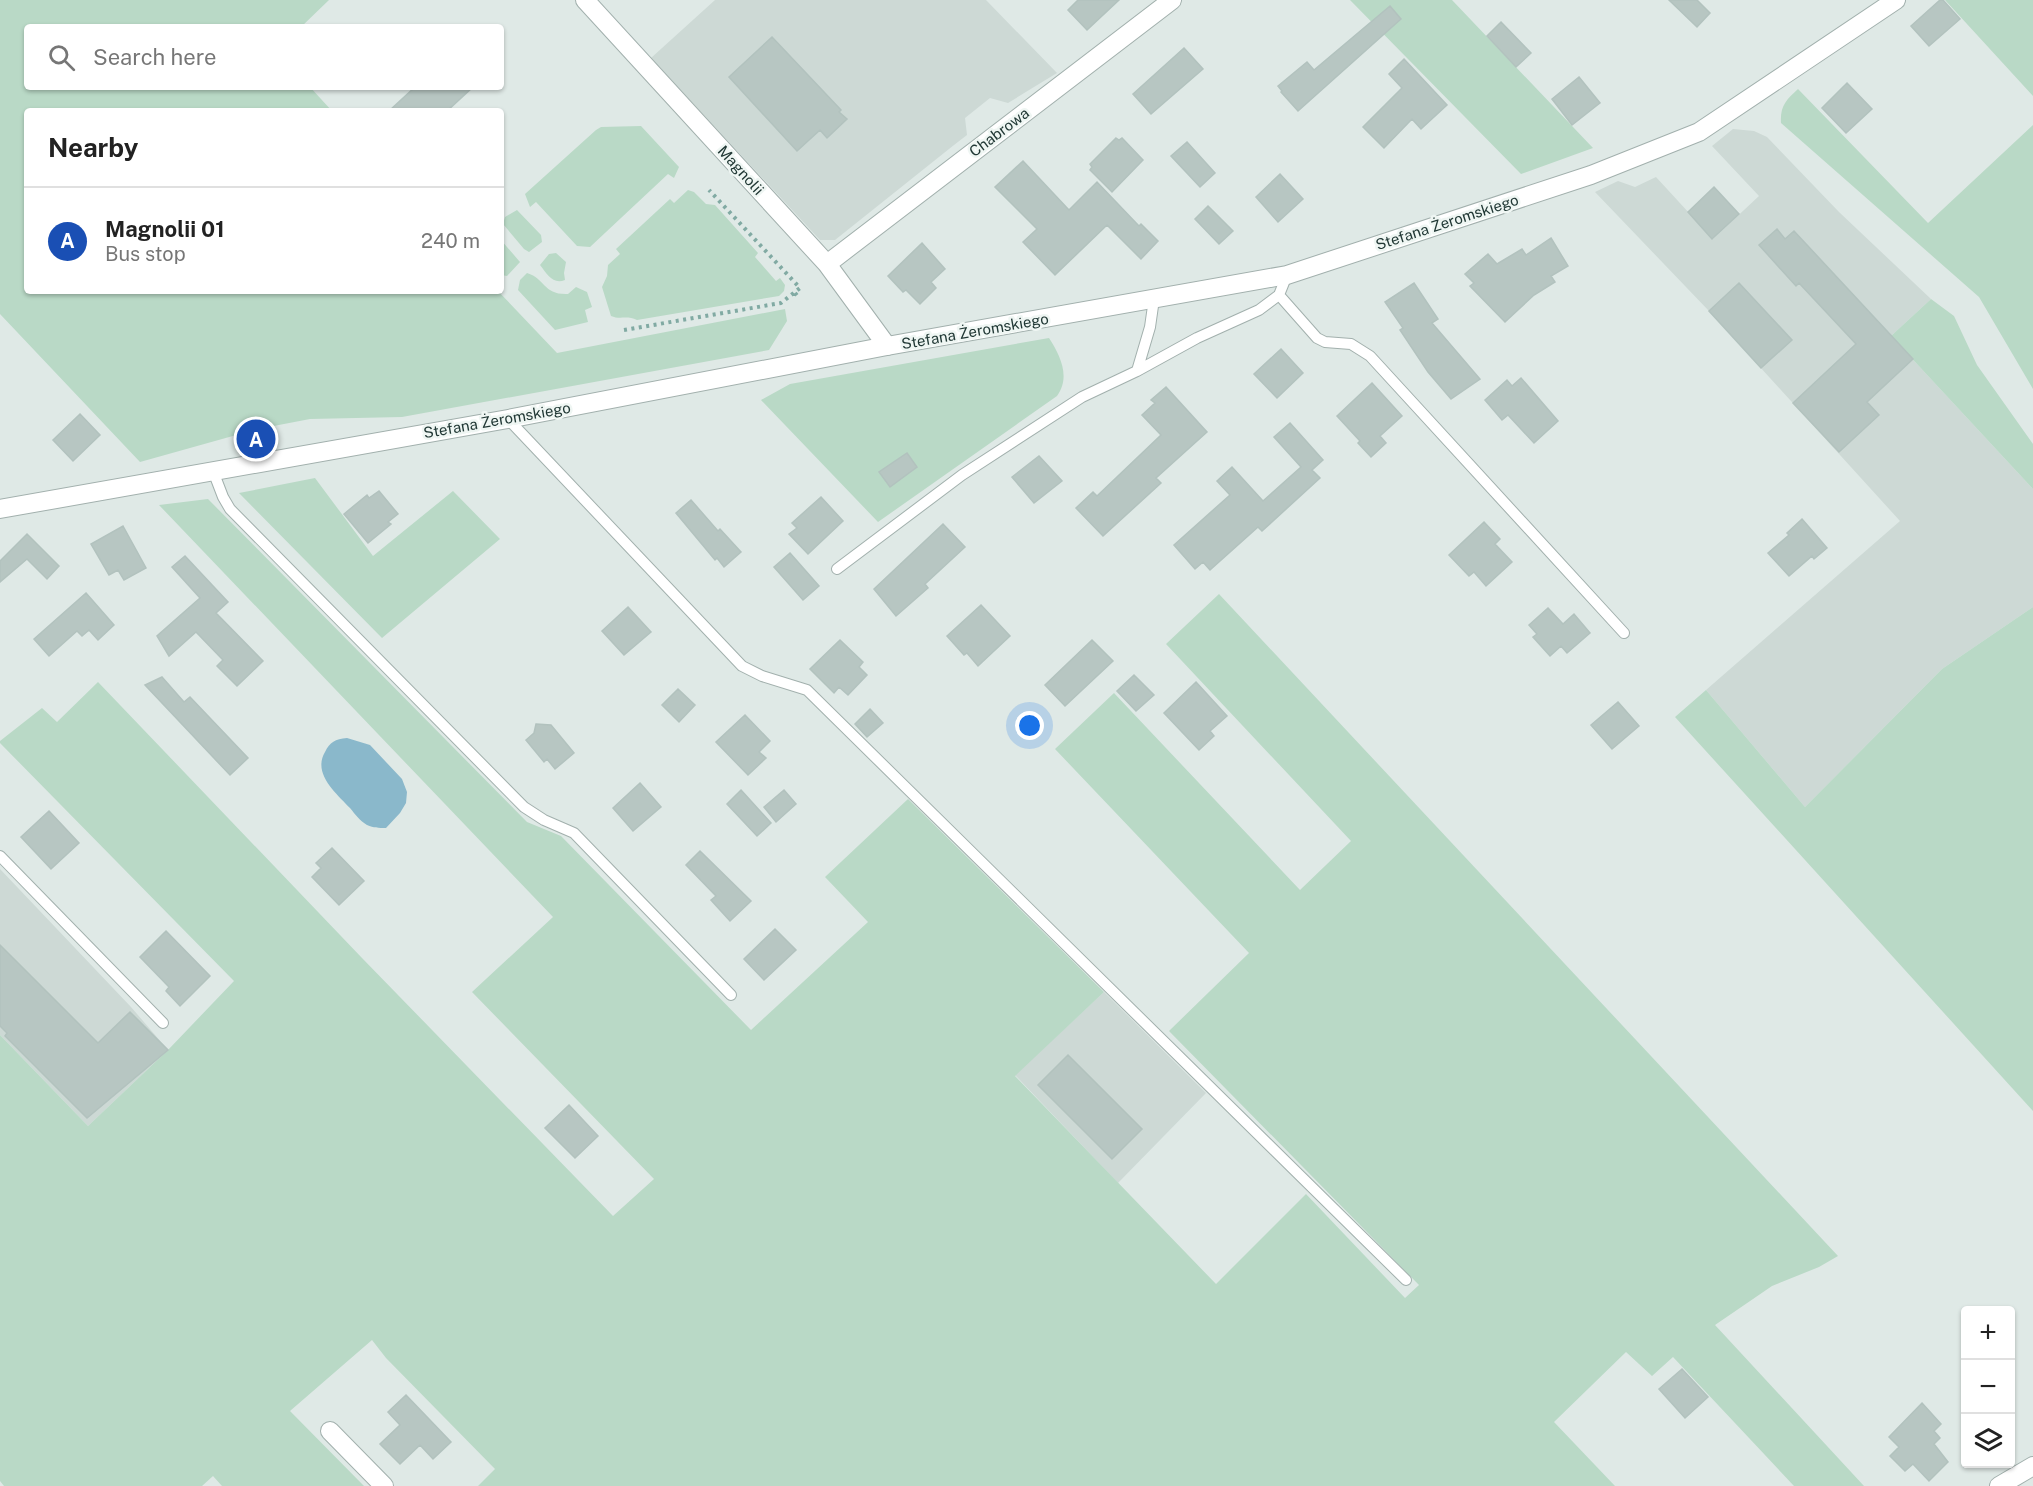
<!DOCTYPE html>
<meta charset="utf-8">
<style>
:root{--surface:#fff;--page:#f6f6f6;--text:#222;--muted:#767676;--line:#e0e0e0;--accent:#7b553d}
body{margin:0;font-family:"Public Sans",sans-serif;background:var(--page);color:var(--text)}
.controls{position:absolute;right:18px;bottom:18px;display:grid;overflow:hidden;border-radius:6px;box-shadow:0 2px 4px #0004}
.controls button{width:54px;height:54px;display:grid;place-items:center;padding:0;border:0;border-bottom:2px solid var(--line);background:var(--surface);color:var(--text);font:30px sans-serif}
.you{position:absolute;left:1030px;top:726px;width:21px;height:21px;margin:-15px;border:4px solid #fff;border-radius:50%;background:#1a73e8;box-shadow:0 0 0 9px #1a73e833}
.badge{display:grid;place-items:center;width:39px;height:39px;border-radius:50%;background:var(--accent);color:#fff;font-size:20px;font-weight:700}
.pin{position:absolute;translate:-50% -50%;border:3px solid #fff;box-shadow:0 2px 6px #0006}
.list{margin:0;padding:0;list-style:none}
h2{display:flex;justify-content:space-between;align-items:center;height:78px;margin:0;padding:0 24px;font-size:26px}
h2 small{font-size:20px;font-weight:400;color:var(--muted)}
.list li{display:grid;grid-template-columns:39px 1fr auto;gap:18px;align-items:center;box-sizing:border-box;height:108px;padding:0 24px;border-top:2px solid var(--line)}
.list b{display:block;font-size:22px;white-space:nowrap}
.list p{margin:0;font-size:20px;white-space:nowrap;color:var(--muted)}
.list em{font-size:20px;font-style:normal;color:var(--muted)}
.icon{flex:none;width:33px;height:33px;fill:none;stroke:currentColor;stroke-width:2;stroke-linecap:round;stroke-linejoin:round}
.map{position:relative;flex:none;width:2033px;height:1486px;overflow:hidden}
.search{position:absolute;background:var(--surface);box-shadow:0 2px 4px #0004;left:24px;top:24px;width:480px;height:66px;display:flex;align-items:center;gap:15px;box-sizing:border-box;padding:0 21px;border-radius:6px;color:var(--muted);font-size:22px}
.panel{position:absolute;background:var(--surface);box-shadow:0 2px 4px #0004;left:24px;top:108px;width:480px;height:186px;border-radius:6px}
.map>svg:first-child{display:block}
</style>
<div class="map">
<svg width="2033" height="1486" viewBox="0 0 2033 1486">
<rect width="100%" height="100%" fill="#dfe9e6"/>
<!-- built -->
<path fill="#cdd9d5" d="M 715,0 L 986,0 L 1057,73 L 1008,103 L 990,98 L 965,118 L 967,135 L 954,145 L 835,240 L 820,240 L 651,58 Z
M 1733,129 L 1754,131 L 1767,137 L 1839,212 L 1931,299 L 1891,336 L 2033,489 L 2033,607 L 1942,669 L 1805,807 L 1706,690 L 1900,521 L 1709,311 L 1595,192 L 1618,181 L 1635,187 L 1656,177 L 1713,239 L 1759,196 L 1712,146 Z
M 0,869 L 131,1007 L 168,1050 L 88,1126 L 0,1035 Z
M 1104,992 L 1206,1093 L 1118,1183 L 1015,1075 Z"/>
<!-- green -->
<path fill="#b9d9c6" d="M 0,0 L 329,0 L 301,27 L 27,27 L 27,87 L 310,87 L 332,111 L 27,111 L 27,291 L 498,291 L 557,353 L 785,309 L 787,321 L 769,350 L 402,417 L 310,419 L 258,429 L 140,462 L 0,314 Z
M 1350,0 L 1452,0 L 1593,148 L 1521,174 Z
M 1945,0 L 2033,0 L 2033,96 Z
M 1798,89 L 1928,223 L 2033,125 L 2033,389 L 1979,297 L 1781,123 C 1780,106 1786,100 1798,89 Z
M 641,126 L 679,167 L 674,178 L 668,174 L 590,247 L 577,246 L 536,202 L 530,207 L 525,194 L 596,130 L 601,127 Z
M 688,190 L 694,192 L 706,204 L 715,205 L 758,253 L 755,257 L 776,281 L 780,278 L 785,285 L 784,291 L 779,296 L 637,320 C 627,315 620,320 611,316 L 602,287 L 607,276 L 608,265 L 620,254 L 616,249 L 670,199 L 674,203 Z
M 517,210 L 541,235 L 542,242 L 529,252 L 524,249 L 503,224 L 505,217 Z
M 501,240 L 520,262 L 507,276 L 501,275 Z
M 556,253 L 566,262 L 564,273 L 565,280 C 553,285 547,274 540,265 L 549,254 Z
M 527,273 C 546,279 543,295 568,294 L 576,287 L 587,292 L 592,307 L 585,310 L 588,322 L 555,330 L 518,290 L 520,280 Z
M 1931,299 L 1954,316 L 1977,365 L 2033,444 L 2033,489 L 1891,336 Z
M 1049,338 C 1060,355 1071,377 1057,396 L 878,522 L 761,400 L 790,384 Z
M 315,478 L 373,556 L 453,491 L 500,539 L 382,638 L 239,493 Z
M 208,499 L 527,822 L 561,836 L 751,1030 L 868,922 L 825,877 L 908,799 L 1104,992 L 1015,1076 L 1216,1284 L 1306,1194 L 1405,1298 L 1419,1285 L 1169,1031 L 1249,953 L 1055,749 L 1114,693 L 1300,890 L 1351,841 L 1166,644 L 1219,594 L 1838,1256 L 1819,1267 L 1772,1286 L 1715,1325 L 1864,1486 L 1794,1486 L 1673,1357 L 1652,1376 L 1626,1352 L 1554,1422 L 1615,1486 L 478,1486 L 495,1469 L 386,1358 L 372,1340 L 290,1411 L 364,1486 L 222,1486 L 213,1476 L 202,1486 L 4,1486 L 0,1481 L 0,1035 L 88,1126 L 168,1050 L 234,981 L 0,743 L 0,741 L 42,708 L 57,722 L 98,682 L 362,958 L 613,1216 L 654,1179 L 472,992 L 553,917 L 159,505 Z
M 2033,607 L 2033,1111 L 1675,717 L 1706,690 L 1805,807 L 1942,669 Z"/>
<!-- water -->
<path fill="#8ab8cb" d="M 347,738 L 370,745 L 402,779 L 407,792 L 406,803 L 400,813 L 386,828 C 378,828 374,828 367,825 C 360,821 355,814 350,808 C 337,794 312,774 325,752 C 330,742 335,739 347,738 Z"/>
<!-- building -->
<path fill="#b7c6c2" stroke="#b2c2be" stroke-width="1.5" d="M 1078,0 L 1119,0 L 1087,30 L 1068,10 Z
M 1669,0 L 1697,0 L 1710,13 L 1697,27 Z
M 1940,0 L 1943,0 L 1960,19 L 1929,46 L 1911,26 Z
M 1390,6 L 1401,19 L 1298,111 L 1281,92 L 1282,91 L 1278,86 L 1307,62 L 1314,70 Z
M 1501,22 L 1531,53 L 1516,67 L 1487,36 Z
M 772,37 L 841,110 L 839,112 L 847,119 L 827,138 L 820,130 L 797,151 L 729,77 Z
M 1184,48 L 1203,69 L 1151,114 L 1133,94 Z
M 1404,59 L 1447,105 L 1421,129 L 1412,119 L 1384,148 L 1363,127 L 1402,88 L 1389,74 Z
M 1579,77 L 1600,103 L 1572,125 L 1552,99 Z
M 1847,83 L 1872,109 L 1846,133 L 1822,108 Z
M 415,87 L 473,87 L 447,111 L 389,111 Z
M 1116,138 L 1119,140 L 1122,138 L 1143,160 L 1112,192 L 1090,170 L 1092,167 L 1090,164 Z
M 1187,142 L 1215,173 L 1200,187 L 1171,156 Z
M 1023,161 L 1069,210 L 1097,182 L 1139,226 L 1141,224 L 1158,241 L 1141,259 L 1107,225 L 1055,275 L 1023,242 L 1037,229 L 995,187 Z
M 1280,174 L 1303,199 L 1278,222 L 1256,197 Z
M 1714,187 L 1739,214 L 1712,239 L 1688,212 Z
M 1208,206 L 1233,231 L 1219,244 L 1195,219 Z
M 1777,229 L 1785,239 L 1794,231 L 1913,359 L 1867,402 L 1879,415 L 1839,452 L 1793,403 L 1856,344 L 1799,283 L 1796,286 L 1759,245 Z
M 1551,238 L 1568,266 L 1551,276 L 1555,282 L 1534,295 L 1505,322 L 1470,286 L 1474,283 L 1465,274 L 1488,254 L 1497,264 L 1522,249 L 1526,255 Z
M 922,243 L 945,269 L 931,282 L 936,288 L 920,304 L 906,290 L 903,292 L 888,276 Z
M 1414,283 L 1438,319 L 1432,323 L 1480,379 L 1451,399 L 1428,372 L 1400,330 L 1403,328 L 1385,302 Z
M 1739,283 L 1792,340 L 1761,368 L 1709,311 Z
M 1281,349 L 1303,373 L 1277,398 L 1254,374 Z
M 1521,378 L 1558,421 L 1534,443 L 1508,415 L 1502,420 L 1485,400 L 1507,380 L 1512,386 Z
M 1372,383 L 1402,416 L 1380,436 L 1386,443 L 1371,457 L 1358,443 L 1360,441 L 1337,416 Z
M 1166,387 L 1207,432 L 1156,478 L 1161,483 L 1103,536 L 1076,508 L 1093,492 L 1097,496 L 1161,435 L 1142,415 L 1155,403 L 1151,400 Z
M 80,414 L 100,435 L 73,461 L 53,440 Z
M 1290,423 L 1323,460 L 1312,470 L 1320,478 L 1262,531 L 1258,527 L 1210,570 L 1203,562 L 1195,569 L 1174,545 L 1230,495 L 1217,481 L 1232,467 L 1263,501 L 1301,467 L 1274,437 Z
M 907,453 L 917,467 L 890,487 L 879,472 Z
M 1039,456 L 1062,481 L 1034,503 L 1012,477 Z
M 379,491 L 398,514 L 388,522 L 391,524 L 368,543 L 344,514 L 367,495 L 369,498 Z
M 821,497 L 843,521 L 808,554 L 789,534 L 797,528 L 792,523 Z
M 691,500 L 718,531 L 720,529 L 741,552 L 724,567 L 717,558 L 715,560 L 676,513 Z
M 1802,519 L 1827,548 L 1814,559 L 1812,556 L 1789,576 L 1768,553 L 1789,535 L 1787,533 Z
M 1484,522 L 1500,539 L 1495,544 L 1512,562 L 1486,586 L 1474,572 L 1469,576 L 1449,555 Z
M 943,524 L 965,547 L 925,584 L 928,588 L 896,616 L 874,589 Z
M 123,526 L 146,568 L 124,580 L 118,570 L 109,575 L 91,544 Z
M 27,534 L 59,566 L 47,579 L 27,559 L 0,582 L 0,561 Z
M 790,553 L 819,586 L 803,600 L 774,567 Z
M 185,556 L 228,602 L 216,613 L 263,661 L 237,686 L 217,666 L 223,660 L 196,632 L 169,656 L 157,636 L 200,598 L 172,567 Z
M 86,593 L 114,625 L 98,640 L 89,630 L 82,636 L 77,631 L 49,656 L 34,639 Z
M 981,605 L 1010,636 L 978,666 L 967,653 L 964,655 L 947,636 Z
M 628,607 L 651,632 L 624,655 L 602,631 Z
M 1548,608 L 1563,624 L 1574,614 L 1590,633 L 1567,653 L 1561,646 L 1550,656 L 1533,637 L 1537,634 L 1529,625 Z
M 840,640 L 863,662 L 859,667 L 867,675 L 848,695 L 839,687 L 834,693 L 810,669 Z
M 1092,640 L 1113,661 L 1065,706 L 1045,685 Z
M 1134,675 L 1154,695 L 1136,711 L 1117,691 Z
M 162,677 L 184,702 L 190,697 L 248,758 L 230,775 L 145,685 Z
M 1196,682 L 1227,716 L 1210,731 L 1214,736 L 1199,750 L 1164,713 Z
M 678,689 L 695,705 L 679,722 L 662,705 Z
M 1618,702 L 1639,726 L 1612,749 L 1591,725 Z
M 870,709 L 883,723 L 867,737 L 855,724 Z
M 745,715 L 770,741 L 759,752 L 766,758 L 748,775 L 716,742 Z
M 536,724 L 551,725 L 574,753 L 555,769 L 547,759 L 544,762 L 526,740 L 534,733 Z
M 640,783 L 661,807 L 633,831 L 613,808 Z
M 741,790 L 771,823 L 757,836 L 727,804 Z
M 784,790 L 796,804 L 776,822 L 764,807 Z
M 49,811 L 79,843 L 51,869 L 21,837 Z
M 332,848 L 364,881 L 339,905 L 312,877 L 321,868 L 316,863 Z
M 700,851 L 751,901 L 730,921 L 711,900 L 716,896 L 686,865 Z
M 775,929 L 796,950 L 764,980 L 744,959 Z
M 166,931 L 210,976 L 180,1006 L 166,991 L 169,987 L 140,957 Z
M 0,945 L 98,1043 L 130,1012 L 168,1050 L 87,1118 L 5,1036 L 7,1033 L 0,1026 Z
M 1068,1055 L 1142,1129 L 1112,1159 L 1038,1085 Z
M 569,1105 L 598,1136 L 575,1158 L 545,1128 Z
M 1682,1369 L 1708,1397 L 1685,1418 L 1659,1389 Z
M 406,1395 L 451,1442 L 433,1459 L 420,1445 L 400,1464 L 380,1444 L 400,1425 L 388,1412 Z
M 1922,1403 L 1941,1424 L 1934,1431 L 1940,1438 L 1934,1444 L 1948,1462 L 1929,1481 L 1913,1464 L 1905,1471 L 1890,1456 L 1899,1447 L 1889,1437 Z"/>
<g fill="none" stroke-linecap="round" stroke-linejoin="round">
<!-- service casing -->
<g stroke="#a2b0ad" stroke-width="12">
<path id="service" d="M 1279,295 L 1317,338 L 1325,342 L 1351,344 L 1370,356 L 1624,633
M 1137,371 L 1150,327 L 1154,299
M 508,419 L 742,666 L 762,676 L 807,690 L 1406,1280
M 213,471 L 223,497 L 230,509 L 524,807 L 544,820 L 574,833 L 731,995
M 837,569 L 962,475 L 1082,397 L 1137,371 L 1197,338 L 1259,310 L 1279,295 L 1287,275
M 0,856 L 163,1023"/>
</g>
<!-- minor casing -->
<g stroke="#a2b0ad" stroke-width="20">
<path id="minor" d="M 585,0 L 827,264 L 887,346
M 827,264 L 1172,0
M 330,1431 L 384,1486
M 1999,1486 L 2033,1466"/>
</g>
<!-- tertiary casing -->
<g stroke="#a2b0ad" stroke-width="20">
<path id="tertiary" d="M 0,509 L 508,419 L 887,346 L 1287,275 L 1591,175 L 1699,132 L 1896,0"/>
</g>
<!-- path -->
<path stroke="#81aaa3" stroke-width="4" stroke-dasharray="3 4.5" stroke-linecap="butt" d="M 795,293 L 799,298
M 624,330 L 781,303 L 800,288 L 709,190"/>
<!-- service -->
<use href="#service" stroke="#fff" stroke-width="10"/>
<!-- minor -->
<use href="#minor" stroke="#fff" stroke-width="18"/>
<!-- tertiary -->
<use href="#tertiary" stroke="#fff" stroke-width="18"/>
</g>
<g text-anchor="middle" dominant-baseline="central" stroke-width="5" stroke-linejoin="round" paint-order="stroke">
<!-- street labels -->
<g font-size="15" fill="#213835" stroke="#eff6f3">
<text transform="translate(999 132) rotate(-37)">Chabrowa</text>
<text transform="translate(741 170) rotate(48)">Magnolii</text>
<text transform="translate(1447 222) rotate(-18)">Stefana Żeromskiego</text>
<text transform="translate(975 331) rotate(-10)">Stefana Żeromskiego</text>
<text transform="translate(497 420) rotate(-10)">Stefana Żeromskiego</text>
</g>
</g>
</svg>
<div class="controls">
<button>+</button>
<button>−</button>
<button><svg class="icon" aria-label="layers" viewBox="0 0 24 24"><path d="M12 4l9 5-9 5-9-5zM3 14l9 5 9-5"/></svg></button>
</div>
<div class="you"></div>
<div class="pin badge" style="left:256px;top:439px;background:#1a4fb4">A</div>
<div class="search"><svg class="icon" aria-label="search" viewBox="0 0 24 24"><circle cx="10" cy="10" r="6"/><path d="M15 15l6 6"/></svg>Search here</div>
<section class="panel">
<h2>Nearby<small></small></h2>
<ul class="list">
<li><span class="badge" style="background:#1a4fb4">A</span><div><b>Magnolii 01</b><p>Bus stop</p></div><em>240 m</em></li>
</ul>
</section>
</div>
